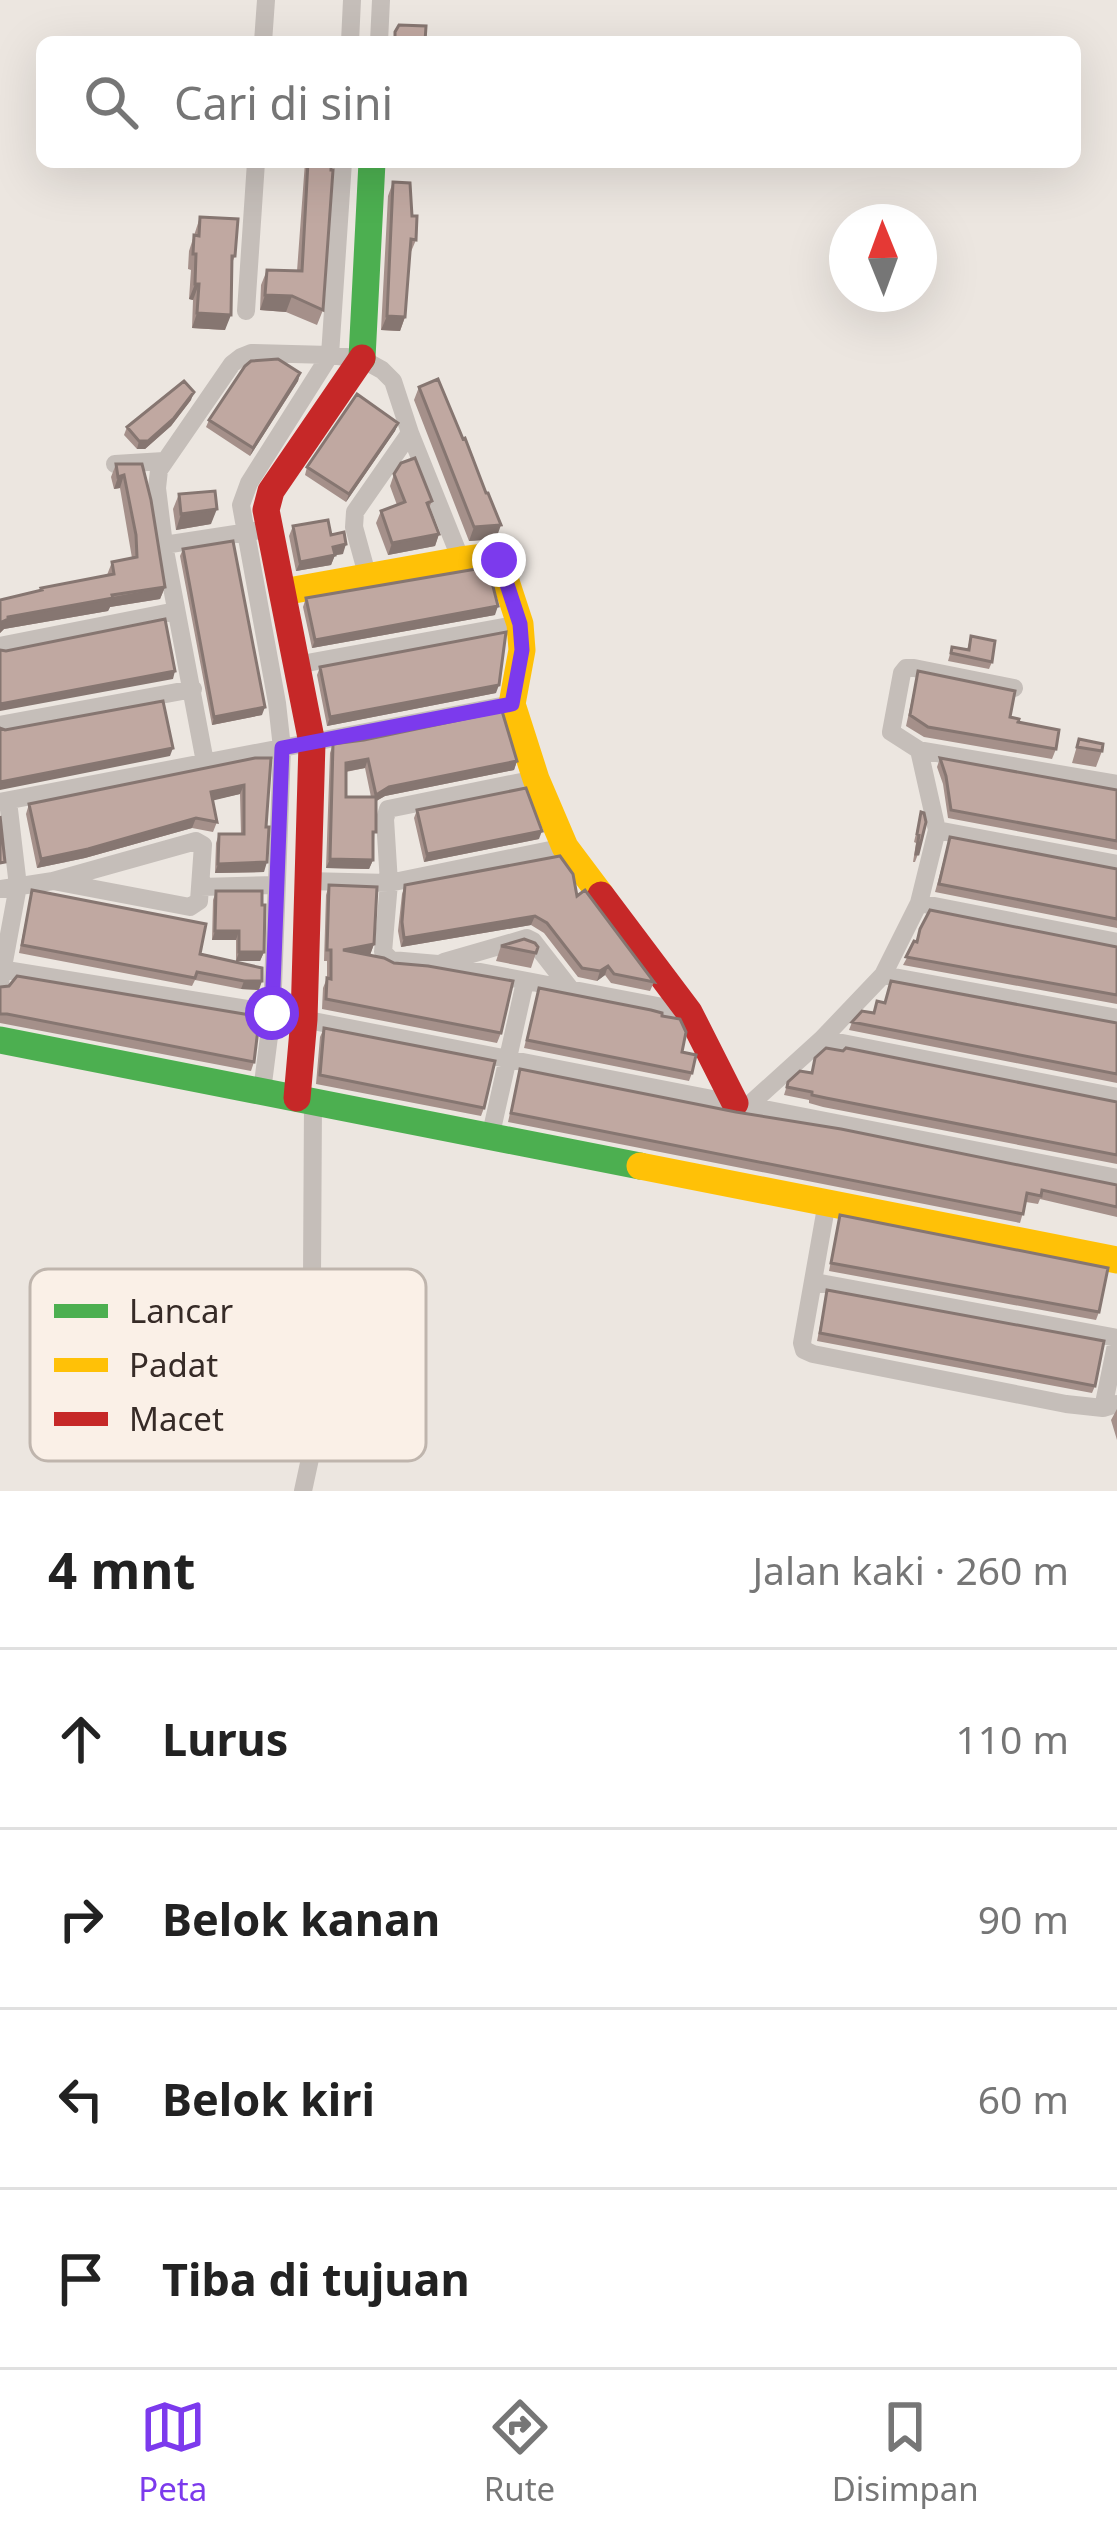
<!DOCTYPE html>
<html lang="id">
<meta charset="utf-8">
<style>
:root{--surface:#fff;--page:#f6f6f6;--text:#222;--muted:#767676;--line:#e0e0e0;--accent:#7c3aed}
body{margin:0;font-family:"Noto Sans",sans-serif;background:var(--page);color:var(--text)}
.compass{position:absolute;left:829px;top:204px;width:108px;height:108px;border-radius:50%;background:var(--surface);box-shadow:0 12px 48px #0002;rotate:359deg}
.stop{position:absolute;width:36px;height:36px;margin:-27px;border:9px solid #7c3aed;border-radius:50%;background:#fff}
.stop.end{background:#7c3aed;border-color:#fff;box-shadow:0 3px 12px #0008}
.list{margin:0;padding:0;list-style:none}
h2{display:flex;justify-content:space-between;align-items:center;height:156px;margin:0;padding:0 48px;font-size:51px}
h2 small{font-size:39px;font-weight:400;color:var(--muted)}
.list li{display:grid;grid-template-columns:78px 1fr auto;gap:36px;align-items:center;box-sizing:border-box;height:180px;padding:0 48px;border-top:3px solid var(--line)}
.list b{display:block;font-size:45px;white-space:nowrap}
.list em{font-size:39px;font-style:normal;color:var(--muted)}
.icon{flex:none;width:66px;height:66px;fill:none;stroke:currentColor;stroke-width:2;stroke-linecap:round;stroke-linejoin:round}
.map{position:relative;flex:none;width:1117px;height:1491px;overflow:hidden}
.search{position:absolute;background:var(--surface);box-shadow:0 12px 48px #0002;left:36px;right:36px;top:36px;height:132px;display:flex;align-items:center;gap:30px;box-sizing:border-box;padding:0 42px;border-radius:18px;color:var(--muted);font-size:45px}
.sheet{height:876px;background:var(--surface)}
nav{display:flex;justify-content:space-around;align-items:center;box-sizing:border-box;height:168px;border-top:3px solid var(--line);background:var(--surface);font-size:33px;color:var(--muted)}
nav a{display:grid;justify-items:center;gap:6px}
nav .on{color:var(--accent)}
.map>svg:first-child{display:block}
</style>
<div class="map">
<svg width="1117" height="1491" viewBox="0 0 1117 1491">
<rect width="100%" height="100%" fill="#ece6e0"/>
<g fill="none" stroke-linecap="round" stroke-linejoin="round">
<!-- street -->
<path stroke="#c5beb9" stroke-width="18" d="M 263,42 L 266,0
M 350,42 L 352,0
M 379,42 L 381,0
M 246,311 L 256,162
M 115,464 L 164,461
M 164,545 L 255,531
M 368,578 L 354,527 L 355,512 L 410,433
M 0,646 L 176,611
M 296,665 L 520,624
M 0,725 L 193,689
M 919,750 L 1117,784
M 205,762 L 164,545 L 157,488 L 159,470 L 232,364 L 241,357 L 251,353 L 330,355 L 362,359 L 382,370 L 393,381 L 410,433 L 461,560
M 536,779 L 388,809 L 385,819 L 389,883 L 383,952 L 391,960 L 438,964 L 689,1012
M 0,802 L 512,704
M 937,830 L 1117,864
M 307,881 L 389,883 L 565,847
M 200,887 L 276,885
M 0,889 L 53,881 L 196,841 L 203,845 L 199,901 L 190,907 L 53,881
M 919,903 L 1117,942
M 444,962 L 527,938 L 533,941 L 572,991
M 0,969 L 272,1013 L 1117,1178
M 883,975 L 1117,1018
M 0,983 L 18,886 L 8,801
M 822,1039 L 1117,1097
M 262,1091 L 272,1013 L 282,748 L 277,703 L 241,505 L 249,483 L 330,355 L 343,162
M 748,1106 L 822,1039 L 883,975 L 919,903 L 937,830 L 919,750 L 891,732 L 902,673 L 906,668 L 914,668 L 1014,688
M 490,1138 L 525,982
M 827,1202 L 802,1343 L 804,1350 L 813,1354 L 1066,1404 L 1103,1408 L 1117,1404
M 815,1282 L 1117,1338
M 1103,1408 L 1117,1340
M 303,1491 L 311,1454 L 313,1102"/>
<!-- fast -->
<path stroke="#4caf50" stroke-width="27" d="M 362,358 L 372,162
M 0,1040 L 640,1166"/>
<!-- slow -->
<path stroke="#ffc107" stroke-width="27" d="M 283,592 L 461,560 L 492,556 L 499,560 L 520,624 L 522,650 L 512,704 L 536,779 L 565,847 L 601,895
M 640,1166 L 1117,1260"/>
<!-- jam -->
<path stroke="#c62828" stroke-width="27" d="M 601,895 L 689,1012 L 735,1103
M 297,1098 L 304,1019 L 312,743 L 266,510 L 271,491 L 362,358"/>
</g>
<!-- wall -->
<path fill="#a5908a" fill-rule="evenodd" d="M 305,162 L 331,162 L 323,310 L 317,325 L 286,312 L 260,310 L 261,285 L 267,270 L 297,271 Z
M 393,182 L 412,216 L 416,240 L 410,254 L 405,317 L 400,331 L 381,330 L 388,196 Z
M 200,217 L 235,256 L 232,263 L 225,330 L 192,328 L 193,300 L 189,299 L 191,270 L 188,269 L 189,251 Z
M 300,373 L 298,381 L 250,456 L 206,427 L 209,420 Z
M 419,387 L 496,539 L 469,541 L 414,400 Z
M 191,400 L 171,426 L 145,449 L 137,449 L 124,435 L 127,427 Z
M 398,423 L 395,431 L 346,502 L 305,475 L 307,467 Z
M 116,464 L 142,464 L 165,587 L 160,599 L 110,607 L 108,611 L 4,629 L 0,633 L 0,600 L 107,575 L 112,562 L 132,558 L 120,488 L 114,489 L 111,477 Z
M 394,474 L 432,501 L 429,508 L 439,534 L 435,546 L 388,555 L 376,523 L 381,511 L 397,505 L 390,486 Z
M 179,494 L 211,524 L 176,530 L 173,509 Z
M 293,526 L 331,535 L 343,554 L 335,555 L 331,565 L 296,571 L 289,536 Z
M 183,549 L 262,715 L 212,725 L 180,556 Z
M 306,598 L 495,615 L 312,648 L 303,607 Z
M 971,636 L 992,662 L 989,669 L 948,661 L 952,647 L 967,650 Z
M 320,667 L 496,693 L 327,726 L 317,675 Z
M 918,671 L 1018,722 L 1056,749 L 1052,759 L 924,737 L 906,726 Z
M 1079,739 L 1102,751 L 1096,767 L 1072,763 Z
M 333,744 L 517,761 L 514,770 L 385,796 L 376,801 L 373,860 L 369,869 L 326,868 L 330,753 ZM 365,768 L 371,797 L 346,797 L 346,772 Z
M 255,758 L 266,827 L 264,872 L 215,873 L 216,843 L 219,834 L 241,834 L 240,794 L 212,800 L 217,822 L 213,832 L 192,828 L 85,858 L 37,868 L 26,814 L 29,804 Z
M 940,758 L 1117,790 L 1117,850 L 948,818 L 943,784 L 937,767 Z
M 417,810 L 539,839 L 424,862 L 414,818 Z
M 921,812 L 918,854 L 915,862 L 913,862 L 916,843 L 914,842 Z
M 950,837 L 1117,869 L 1117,928 L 935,892 Z
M 329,885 L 374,944 L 370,955 L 501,1033 L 497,1043 L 322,1009 L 323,988 L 327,978 L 327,961 L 324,961 L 326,895 Z
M 405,885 L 577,896 L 654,982 L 650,991 L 611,983 L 605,975 L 597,981 L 578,977 L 544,933 L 531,925 L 401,947 L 398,931 L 402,894 Z
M 32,890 L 200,954 L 259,990 L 241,989 L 195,980 L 192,986 L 19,953 Z
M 216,891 L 264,952 L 260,961 L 236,961 L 236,940 L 212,940 L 213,900 Z
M 920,929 L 1117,947 L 1117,1004 L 903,965 L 916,941 Z
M 501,946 L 538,947 L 531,968 L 496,961 Z
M 0,987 L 254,1062 L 251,1071 L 0,1023 Z
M 539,988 L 662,1016 L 692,1073 L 689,1081 L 524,1048 Z
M 877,1001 L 1117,1023 L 1117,1083 L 849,1030 L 852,1022 L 873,1013 Z
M 324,1028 L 484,1108 L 481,1116 L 316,1084 L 320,1037 Z
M 815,1058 L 1117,1102 L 1117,1164 L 823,1107 L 809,1103 L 809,1100 L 784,1095 L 788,1082 L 811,1073 Z
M 520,1069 L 736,1112 L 1117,1185 L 1117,1217 L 1040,1199 L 1038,1204 L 1026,1202 L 1020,1223 L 508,1122 Z
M 840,1215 L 1099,1312 L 1096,1320 L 829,1271 Z
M 827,1290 L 1095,1386 L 1092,1393 L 817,1341 Z
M 1117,1409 L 1117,1440 L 1111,1420 Z"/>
<!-- shaded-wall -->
<path fill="#867671" d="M 195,284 L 199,284 L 193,300 L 189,299 Z
M 265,295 L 292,296 L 286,312 L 260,310 Z
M 197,313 L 231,315 L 225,330 L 192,328 Z
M 387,316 L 405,317 L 400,331 L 381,330 Z
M 300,373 L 298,381 L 250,456 L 253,448 Z
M 194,392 L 191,400 L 171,426 L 145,449 L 137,449 L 139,441 Z
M 398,423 L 395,431 L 346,502 L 349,494 Z
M 124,475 L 120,488 L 114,489 L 118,477 Z
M 217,509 L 211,524 L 176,530 L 181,514 Z
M 501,525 L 496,539 L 469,541 L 474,527 Z
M 439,534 L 435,546 L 388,555 L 392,543 Z
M 346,544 L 343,554 L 330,556 L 333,547 Z
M 335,555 L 331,565 L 296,571 L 300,562 Z
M 165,587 L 160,599 L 110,607 L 108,611 L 4,629 L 0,633 L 0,623 L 8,617 Z
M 498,606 L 495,615 L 312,648 L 315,640 Z
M 175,671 L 173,679 L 0,711 L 0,704 Z
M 499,685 L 496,693 L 327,726 L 330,717 Z
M 265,707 L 262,715 L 212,725 L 214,717 Z
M 173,748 L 170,756 L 0,790 L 0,782 Z
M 368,759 L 365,768 L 343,772 L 346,763 Z
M 517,761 L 514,770 L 385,796 L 373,803 L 376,795 L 389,787 Z
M 244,785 L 240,794 L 207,802 L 211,792 Z
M 196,818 L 192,828 L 85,858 L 37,868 L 41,859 Z
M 542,831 L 539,839 L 424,862 L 427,854 Z
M 330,859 L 373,860 L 369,869 L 326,868 Z
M 267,862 L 264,872 L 215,873 L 218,864 Z
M 535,916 L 531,925 L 401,947 L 404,938 Z
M 215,931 L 239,931 L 236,940 L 212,940 Z
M 374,944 L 370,955 L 343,950 Z
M 239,952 L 264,952 L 260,961 L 236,961 Z
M 608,966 L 605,975 L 597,981 L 600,971 Z
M 244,981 L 262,981 L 259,990 L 241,989 Z"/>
<!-- building -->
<path fill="#c0a8a1" stroke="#867671" stroke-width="3" d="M 399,25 L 426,26 L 425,42 L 395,42 L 395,32 Z
M 210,39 L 242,41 L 242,42 L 210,42 Z
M 308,162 L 331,162 L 331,170 L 333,170 L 323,310 L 292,296 L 265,295 L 267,270 L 302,271 Z
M 393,182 L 410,183 L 412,216 L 417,216 L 416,240 L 411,239 L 405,317 L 387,316 Z
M 200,217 L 238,219 L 235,256 L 232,256 L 231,315 L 197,313 L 199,284 L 195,284 L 196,254 L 193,254 L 194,235 L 199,236 Z
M 278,359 L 300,373 L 253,448 L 209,420 L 245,366 L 251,361 Z
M 438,379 L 463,439 L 465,438 L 486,493 L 488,493 L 501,525 L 474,527 L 419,387 Z
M 184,381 L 194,392 L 174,418 L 148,441 L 139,441 L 127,427 Z
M 357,394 L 398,423 L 349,494 L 307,467 Z
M 415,458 L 432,501 L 427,503 L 439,534 L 392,543 L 381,511 L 405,502 L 394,474 L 401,463 Z
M 116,464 L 142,464 L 151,500 L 165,587 L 112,595 L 113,598 L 8,617 L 8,619 L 0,623 L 0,600 L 42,590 L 41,588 L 114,574 L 112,562 L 137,557 L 136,535 L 124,475 L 118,477 Z
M 215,491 L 217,509 L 181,514 L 179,494 Z
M 328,520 L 331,535 L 344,532 L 346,544 L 333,547 L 335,555 L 300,562 L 293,526 Z
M 233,541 L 265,707 L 214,717 L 183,549 Z
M 488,567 L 498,606 L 315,640 L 306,598 Z
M 165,619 L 175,671 L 0,704 L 0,650 L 6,651 Z
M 506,632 L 499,685 L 330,717 L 320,667 Z
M 971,636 L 995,641 L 992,662 L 951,653 L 952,647 L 969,650 Z
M 918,671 L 1015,691 L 1010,717 L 1019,719 L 1018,722 L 1059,730 L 1056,749 L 928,727 L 910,715 Z
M 163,701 L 173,748 L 0,782 L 0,728 L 5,730 Z
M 502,711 L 517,761 L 389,787 L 376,795 L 368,759 L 346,763 L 346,797 L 376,797 L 376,832 L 373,832 L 373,860 L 330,859 L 333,744 L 364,740 Z
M 1079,739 L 1103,744 L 1102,751 L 1077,747 Z
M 255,758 L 271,758 L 266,827 L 269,827 L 267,862 L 218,864 L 219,834 L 244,834 L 244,785 L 211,792 L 217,822 L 196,818 L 88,849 L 41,859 L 29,804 Z
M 940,758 L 1117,790 L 1117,841 L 951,810 L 946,776 Z
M 526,788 L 542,831 L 427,854 L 417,810 Z
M 921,812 L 924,813 L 926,822 L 918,854 L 916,854 L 919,835 L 917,834 Z
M 0,816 L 5,862 L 0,863 Z
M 950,837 L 1117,869 L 1117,919 L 939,884 Z
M 560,856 L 573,874 L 577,896 L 585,890 L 654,982 L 614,974 L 608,966 L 600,971 L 582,968 L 547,923 L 535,916 L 404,938 L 402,922 L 405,885 Z
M 329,885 L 377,887 L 374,944 L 343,950 L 384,958 L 394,963 L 428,966 L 513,981 L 501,1033 L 326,999 L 327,978 L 331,979 L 331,950 L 327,950 Z
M 32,890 L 206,924 L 200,954 L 262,968 L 262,981 L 244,981 L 197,972 L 195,978 L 22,945 Z
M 216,891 L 262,891 L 262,905 L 265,905 L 264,952 L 239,952 L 239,931 L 215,931 Z
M 930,910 L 1117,947 L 1117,995 L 906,957 L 914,941 L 917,942 L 920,929 Z
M 524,939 L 535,943 L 538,947 L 536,953 L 501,946 Z
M 17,976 L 250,1015 L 249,1019 L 259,1021 L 254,1062 L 7,1014 L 0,1014 L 0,987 L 9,986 Z
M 891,981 L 1117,1023 L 1117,1074 L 852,1022 L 862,1011 L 874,1013 L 877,1001 L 885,1003 Z
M 539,988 L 651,1010 L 662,1013 L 662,1016 L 680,1019 L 686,1032 L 682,1052 L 696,1055 L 692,1073 L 527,1040 Z
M 324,1028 L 495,1061 L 484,1108 L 320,1075 Z
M 826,1048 L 843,1051 L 846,1048 L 1117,1102 L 1117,1155 L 826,1098 L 812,1095 L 812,1092 L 787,1087 L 788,1082 L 800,1071 L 812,1073 L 815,1058 Z
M 520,1069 L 736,1112 L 841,1129 L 1117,1185 L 1117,1207 L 1042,1190 L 1041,1196 L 1027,1193 L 1023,1214 L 511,1113 Z
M 840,1215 L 1108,1268 L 1099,1312 L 831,1263 Z
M 827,1290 L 1104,1341 L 1095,1386 L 820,1333 Z"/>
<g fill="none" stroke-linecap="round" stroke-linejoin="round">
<!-- route -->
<path stroke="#7c3aed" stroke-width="15" d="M 272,1013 L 282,748 L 512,704 L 522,650 L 520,624 L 499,560"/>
</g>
<!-- legend -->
<rect x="30" y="1269" width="396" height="192" rx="18" fill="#faf0e7" stroke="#bfb5ad" stroke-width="3"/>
<rect x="54" y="1304" width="54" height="14" fill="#4caf50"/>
<rect x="54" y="1358" width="54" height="14" fill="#ffc107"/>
<rect x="54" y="1412" width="54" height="14" fill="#c62828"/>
<g font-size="33" fill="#362b27">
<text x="129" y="1323">Lancar</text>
<text x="129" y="1377">Padat</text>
<text x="129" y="1431">Macet</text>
</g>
</svg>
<svg class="compass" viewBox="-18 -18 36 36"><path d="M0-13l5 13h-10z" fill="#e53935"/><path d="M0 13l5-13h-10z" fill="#767676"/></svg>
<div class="stop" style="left:272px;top:1013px"></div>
<div class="stop end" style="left:499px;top:560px"></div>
<div class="search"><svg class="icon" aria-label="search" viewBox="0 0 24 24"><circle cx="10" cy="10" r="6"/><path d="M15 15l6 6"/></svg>Cari di sini</div>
</div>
<section class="sheet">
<h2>4 mnt<small>Jalan kaki · 260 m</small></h2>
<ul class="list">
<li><svg class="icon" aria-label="ahead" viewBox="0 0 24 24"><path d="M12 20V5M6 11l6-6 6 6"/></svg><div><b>Lurus</b></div><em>110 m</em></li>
<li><svg class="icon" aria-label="right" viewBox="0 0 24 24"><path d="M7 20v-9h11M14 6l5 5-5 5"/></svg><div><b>Belok kanan</b></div><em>90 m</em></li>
<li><svg class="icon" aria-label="left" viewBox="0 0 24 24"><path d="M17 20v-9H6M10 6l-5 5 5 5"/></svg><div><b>Belok kiri</b></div><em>60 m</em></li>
<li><svg class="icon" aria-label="arrive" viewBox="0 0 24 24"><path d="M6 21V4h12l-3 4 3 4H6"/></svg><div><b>Tiba di tujuan</b></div></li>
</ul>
</section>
<nav>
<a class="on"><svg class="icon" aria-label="map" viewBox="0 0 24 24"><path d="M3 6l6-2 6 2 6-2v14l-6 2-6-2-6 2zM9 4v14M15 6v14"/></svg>Peta</a>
<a><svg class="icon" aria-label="directions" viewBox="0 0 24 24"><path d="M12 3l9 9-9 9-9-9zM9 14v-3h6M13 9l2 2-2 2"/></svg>Rute</a>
<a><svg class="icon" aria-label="saved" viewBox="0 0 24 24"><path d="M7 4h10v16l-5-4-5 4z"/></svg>Disimpan</a>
</nav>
